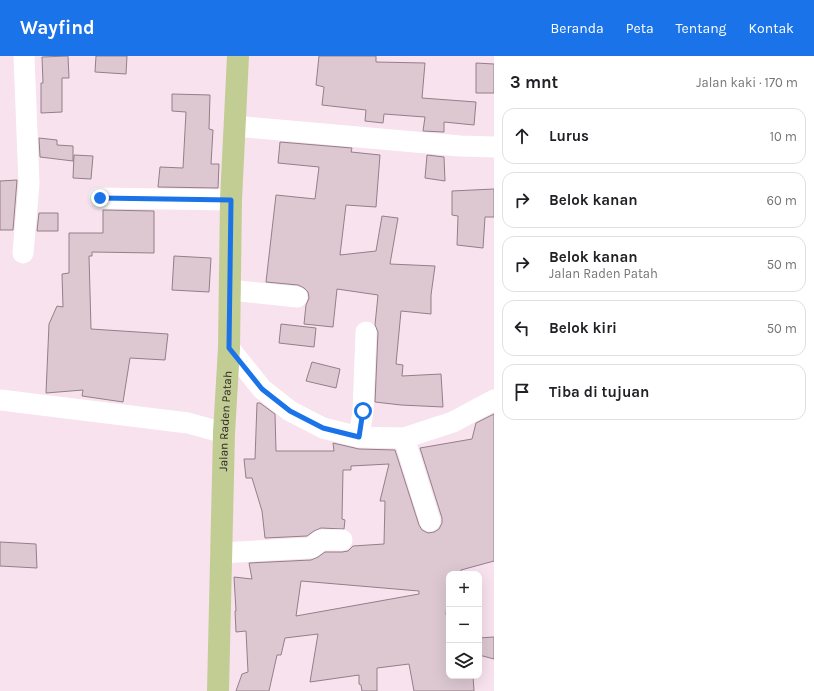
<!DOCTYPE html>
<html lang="id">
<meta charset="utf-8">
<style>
:root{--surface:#fff;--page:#f2f2f2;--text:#202124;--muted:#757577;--line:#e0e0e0;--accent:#1a73e8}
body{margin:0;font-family:Karla,sans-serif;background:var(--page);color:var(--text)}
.controls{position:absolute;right:12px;bottom:12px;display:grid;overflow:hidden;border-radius:8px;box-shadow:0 4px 16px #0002}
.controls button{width:36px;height:36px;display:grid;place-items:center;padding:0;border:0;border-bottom:1px solid var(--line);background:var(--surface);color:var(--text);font:20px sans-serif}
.stop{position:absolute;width:12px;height:12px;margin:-9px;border:3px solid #1a73e8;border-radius:50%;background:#fff}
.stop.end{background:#1a73e8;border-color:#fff;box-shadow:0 1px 4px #0008}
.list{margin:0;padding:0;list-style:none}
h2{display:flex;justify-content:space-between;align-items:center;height:52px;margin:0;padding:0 16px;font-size:17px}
h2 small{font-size:13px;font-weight:400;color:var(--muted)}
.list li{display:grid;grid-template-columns:26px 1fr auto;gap:12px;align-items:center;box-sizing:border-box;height:56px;margin:0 8px 8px;padding:0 8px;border:1px solid var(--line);border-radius:12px}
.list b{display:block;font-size:15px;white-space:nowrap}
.list p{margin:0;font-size:13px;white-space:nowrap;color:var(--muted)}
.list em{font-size:13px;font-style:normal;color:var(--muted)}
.icon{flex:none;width:22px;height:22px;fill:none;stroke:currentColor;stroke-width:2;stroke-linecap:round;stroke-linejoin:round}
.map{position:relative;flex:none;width:494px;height:635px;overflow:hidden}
header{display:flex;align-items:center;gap:24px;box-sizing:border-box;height:56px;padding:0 20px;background:var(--accent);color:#fff}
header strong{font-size:19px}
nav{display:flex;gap:22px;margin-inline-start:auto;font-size:14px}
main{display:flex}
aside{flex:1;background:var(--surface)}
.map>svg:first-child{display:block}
</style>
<header>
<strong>Wayfind</strong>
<nav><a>Beranda</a><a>Peta</a><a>Tentang</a><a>Kontak</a></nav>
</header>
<main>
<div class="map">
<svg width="494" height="635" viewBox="0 0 494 635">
<rect width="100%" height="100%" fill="#f7e2ed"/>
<!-- building -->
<path fill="#ddc8d2" stroke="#937f89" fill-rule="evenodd" d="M 68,0 L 69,22 L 62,22 L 62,56 L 41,57 L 41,27 L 43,27 L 42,1 Z
M 96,0 L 127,0 L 126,18 L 95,16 Z
M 319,0 L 376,0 L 376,6 L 425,7 L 422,42 L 476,46 L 474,69 L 444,66 L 444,76 L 423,75 L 425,61 L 384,58 L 383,67 L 365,65 L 366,54 L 322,49 L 324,31 L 316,29 Z
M 476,7 L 494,8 L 494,37 L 476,37 Z
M 172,38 L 210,39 L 209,73 L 213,74 L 211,108 L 219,108 L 218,132 L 158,131 L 160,111 L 183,112 L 186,56 L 172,55 Z
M 39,82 L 57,84 L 57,89 L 73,90 L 73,105 L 40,101 Z
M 280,86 L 352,92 L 351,96 L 380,99 L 376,151 L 346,149 L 340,199 L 376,195 L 382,160 L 398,162 L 390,208 L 435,210 L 431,239 L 431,258 L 401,255 L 396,308 L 403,309 L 402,320 L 441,318 L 443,351 L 401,349 L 375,346 L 378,276 L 375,269 L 378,239 L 337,233 L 333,271 L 304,268 L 306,249 L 309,242 L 308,236 L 304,232 L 298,229 L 266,226 L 276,139 L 315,143 L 319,111 L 278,107 Z
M 74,99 L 93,100 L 91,123 L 73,122 Z
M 427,99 L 444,101 L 445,125 L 425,122 Z
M 17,124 L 13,174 L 0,174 L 0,125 Z
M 494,133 L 494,161 L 485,161 L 483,192 L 457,189 L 458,160 L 452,159 L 452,135 Z
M 103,154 L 154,155 L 154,197 L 92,196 L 92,200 L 89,200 L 91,273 L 168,278 L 165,304 L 130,302 L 123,346 L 82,340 L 83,334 L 46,337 L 49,268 L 57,250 L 63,251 L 62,218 L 69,217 L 69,177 L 103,177 Z
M 39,157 L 58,157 L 58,175 L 37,175 Z
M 174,200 L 211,202 L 209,236 L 172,234 Z
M 281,268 L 316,272 L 314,291 L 279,287 Z
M 312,306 L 340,313 L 336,332 L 306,325 Z
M 257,347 L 260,347 L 275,358 L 276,395 L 334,395 L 333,387 L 359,393 L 395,394 L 419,469 L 422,474 L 428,477 L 434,476 L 439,473 L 442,467 L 442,462 L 420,392 L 472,383 L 476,367 L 494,358 L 494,505 L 461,514 L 461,518 L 449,518 L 446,559 L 449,560 L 449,620 L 473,620 L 474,635 L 414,635 L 409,608 L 377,612 L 377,635 L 362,635 L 361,629 L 359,628 L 359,619 L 310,626 L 318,578 L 285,582 L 281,599 L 277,599 L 269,635 L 236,635 L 242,618 L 248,616 L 246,575 L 236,576 L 235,555 L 236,555 L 234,521 L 252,523 L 249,507 L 311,504 L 318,501 L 325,496 L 342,496 L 348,495 L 353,490 L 384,488 L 385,445 L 380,445 L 389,408 L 351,410 L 351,414 L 343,414 L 342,463 L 345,464 L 344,473 L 321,472 L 314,475 L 307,480 L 265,482 L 262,455 L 252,422 L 246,422 L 244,403 L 255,403 ZM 301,525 L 419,535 L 419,538 L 296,560 Z
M 0,486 L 36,488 L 37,512 L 0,510 Z
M 494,581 L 494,603 L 479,599 L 479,582 Z"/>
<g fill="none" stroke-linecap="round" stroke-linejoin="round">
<!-- street -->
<path stroke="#fff" stroke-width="21" d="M 234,70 L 460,90 L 494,91
M 99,142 L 231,144
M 23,197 L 29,128 L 24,0
M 230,234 L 297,241
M 229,292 L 262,333 L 290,355 L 323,372 L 359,381 L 404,382 L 453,366 L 494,344
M 0,344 L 188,367 L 224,377
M 359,381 L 363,355 L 366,276
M 404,382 L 430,465
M 221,497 L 308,492 L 311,492 L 321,484 L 342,484"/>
<!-- primary -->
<path stroke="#c2cd94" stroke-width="22" id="s1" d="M 218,635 L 224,377 L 229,292 L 231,144 L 238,0"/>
</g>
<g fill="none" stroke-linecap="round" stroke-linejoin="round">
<!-- route -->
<path stroke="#1a73e8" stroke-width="5" d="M 100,142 L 231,144 L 229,292 L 262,333 L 290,355 L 323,372 L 359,381 L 363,355"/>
</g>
<g text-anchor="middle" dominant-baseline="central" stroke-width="3.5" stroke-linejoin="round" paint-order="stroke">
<!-- street labels -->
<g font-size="12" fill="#271f23" stroke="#fff2f8">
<text stroke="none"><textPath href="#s1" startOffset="270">Jalan Raden Patah</textPath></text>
</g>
</g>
</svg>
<div class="controls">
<button>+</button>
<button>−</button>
<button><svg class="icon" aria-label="layers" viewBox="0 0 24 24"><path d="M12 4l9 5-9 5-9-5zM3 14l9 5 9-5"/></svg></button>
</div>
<div class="stop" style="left:363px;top:355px"></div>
<div class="stop end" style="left:100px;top:142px"></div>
</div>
<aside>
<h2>3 mnt<small>Jalan kaki · 170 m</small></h2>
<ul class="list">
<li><svg class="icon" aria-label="ahead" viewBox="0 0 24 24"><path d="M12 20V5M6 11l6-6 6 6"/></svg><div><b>Lurus</b></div><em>10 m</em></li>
<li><svg class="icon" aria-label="right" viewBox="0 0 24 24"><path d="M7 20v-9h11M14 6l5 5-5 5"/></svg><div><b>Belok kanan</b></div><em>60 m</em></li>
<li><svg class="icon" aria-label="right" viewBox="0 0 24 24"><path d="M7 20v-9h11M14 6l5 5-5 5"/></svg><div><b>Belok kanan</b><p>Jalan Raden Patah</p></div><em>50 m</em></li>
<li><svg class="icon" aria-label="left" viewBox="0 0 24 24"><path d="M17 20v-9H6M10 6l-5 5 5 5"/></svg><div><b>Belok kiri</b></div><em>50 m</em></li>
<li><svg class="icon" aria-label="arrive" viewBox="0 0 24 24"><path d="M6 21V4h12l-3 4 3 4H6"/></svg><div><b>Tiba di tujuan</b></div></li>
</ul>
</aside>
</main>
